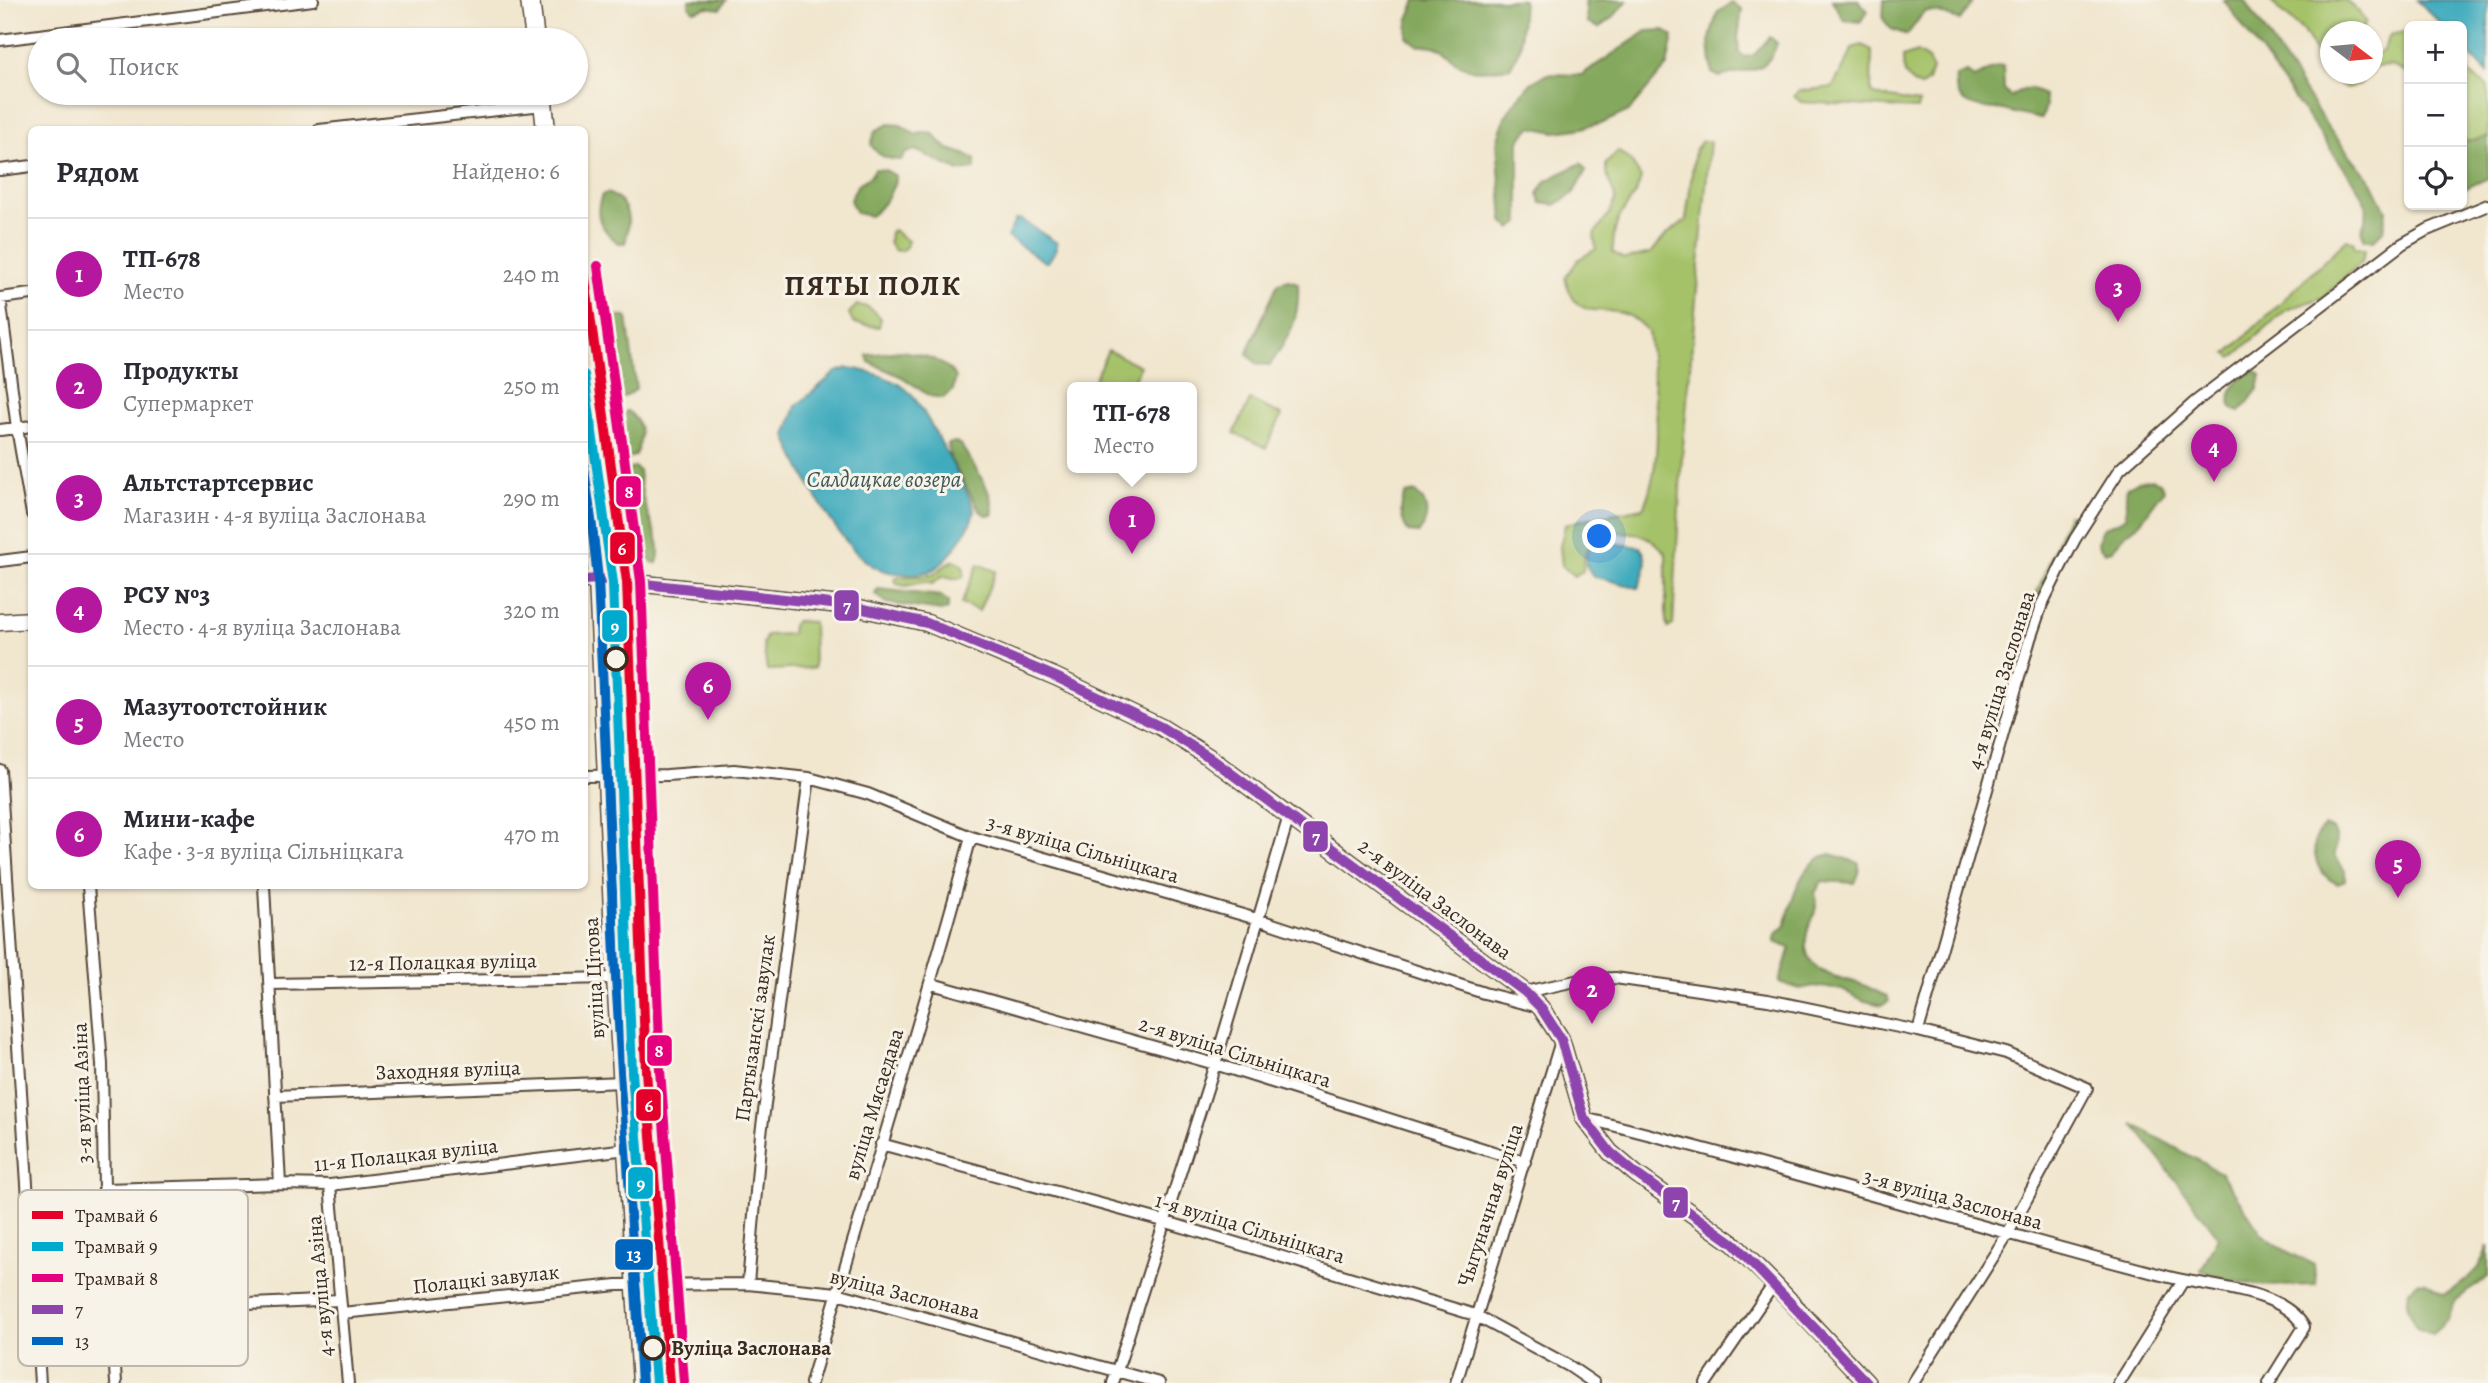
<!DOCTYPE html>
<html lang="ru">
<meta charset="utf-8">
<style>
:root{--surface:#fff;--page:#f7f7f7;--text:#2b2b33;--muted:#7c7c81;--line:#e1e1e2;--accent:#b5179e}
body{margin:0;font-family:Alegreya,serif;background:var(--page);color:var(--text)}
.controls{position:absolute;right:21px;top:21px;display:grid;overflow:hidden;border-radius:10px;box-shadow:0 2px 5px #0004}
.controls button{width:63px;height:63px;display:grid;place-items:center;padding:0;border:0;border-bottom:2px solid var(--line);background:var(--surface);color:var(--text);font:35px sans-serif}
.compass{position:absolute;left:2320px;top:21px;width:63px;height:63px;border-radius:50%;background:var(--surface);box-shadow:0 2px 5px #0004;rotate:106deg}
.you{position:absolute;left:1600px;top:537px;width:24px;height:24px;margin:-18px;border:5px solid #fff;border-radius:50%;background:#1a73e8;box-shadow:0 0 0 10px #1a73e833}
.badge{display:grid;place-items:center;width:46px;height:46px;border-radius:50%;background:var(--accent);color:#fff;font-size:23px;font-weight:700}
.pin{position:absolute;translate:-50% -58px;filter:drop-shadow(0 2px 4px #0008)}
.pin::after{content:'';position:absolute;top:37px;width:24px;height:21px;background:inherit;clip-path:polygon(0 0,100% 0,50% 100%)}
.popup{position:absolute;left:1067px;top:382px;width:130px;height:91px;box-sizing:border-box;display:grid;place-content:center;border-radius:10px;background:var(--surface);filter:drop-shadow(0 2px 5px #0005);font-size:23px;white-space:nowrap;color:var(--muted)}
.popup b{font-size:26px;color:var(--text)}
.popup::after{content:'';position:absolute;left:50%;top:100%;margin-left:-14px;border:14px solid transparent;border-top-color:var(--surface)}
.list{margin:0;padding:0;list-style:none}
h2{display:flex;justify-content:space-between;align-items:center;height:91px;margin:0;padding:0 28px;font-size:30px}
h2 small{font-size:23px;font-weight:400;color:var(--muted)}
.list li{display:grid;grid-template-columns:46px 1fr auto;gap:21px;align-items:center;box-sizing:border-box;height:112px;padding:0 28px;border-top:2px solid var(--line)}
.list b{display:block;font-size:26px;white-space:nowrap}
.list p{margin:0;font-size:23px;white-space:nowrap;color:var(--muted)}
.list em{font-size:23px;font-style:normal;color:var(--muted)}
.icon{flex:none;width:38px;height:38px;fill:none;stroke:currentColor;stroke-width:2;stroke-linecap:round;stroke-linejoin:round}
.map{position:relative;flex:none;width:2488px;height:1383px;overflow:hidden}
.search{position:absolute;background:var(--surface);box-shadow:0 2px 5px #0004;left:28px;top:28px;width:560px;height:77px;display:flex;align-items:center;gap:18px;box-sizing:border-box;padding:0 24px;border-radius:38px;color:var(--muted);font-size:26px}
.panel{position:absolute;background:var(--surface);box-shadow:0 2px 5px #0004;left:28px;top:126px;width:560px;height:763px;border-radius:10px}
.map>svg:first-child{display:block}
</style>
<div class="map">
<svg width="2488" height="1383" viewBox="0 0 2488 1383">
<rect width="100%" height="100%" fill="#f7f3e8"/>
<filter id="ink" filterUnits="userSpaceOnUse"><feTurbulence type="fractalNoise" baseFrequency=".0143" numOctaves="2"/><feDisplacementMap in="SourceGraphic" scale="14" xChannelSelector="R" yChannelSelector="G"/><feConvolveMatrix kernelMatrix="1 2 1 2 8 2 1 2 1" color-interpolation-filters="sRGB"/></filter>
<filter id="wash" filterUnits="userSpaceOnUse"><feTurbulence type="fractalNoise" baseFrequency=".00686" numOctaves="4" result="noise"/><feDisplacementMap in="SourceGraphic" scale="28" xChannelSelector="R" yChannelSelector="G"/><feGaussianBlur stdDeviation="1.57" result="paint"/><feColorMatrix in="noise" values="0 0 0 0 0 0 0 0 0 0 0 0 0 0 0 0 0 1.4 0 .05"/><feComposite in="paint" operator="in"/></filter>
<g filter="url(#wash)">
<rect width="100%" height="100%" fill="#f1e6ce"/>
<!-- green -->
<path fill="#a5c269" stroke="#707644" stroke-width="2" d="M 2269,0 L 2344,0 L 2359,11 L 2366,22 L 2361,31 L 2330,32 L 2330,74 L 2371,74 L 2360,85 L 2346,88 L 2330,78 L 2303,31 Z
M 2409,31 L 2409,73 L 2392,66 L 2377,67 L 2373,72 L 2373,54 L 2382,52 L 2390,35 Z
M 1862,45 L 1872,50 L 1871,93 L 1884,97 L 1919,103 L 1917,109 L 1801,102 L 1794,96 L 1799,91 L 1833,87 C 1839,73 1849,62 1852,48 Z
M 1917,52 L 1928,59 L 1932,69 L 1928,81 L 1920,87 C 1905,80 1903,72 1903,57 Z
M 2462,60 L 2468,73 L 2488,86 L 2488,137 L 2462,142 Z
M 1702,141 L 1710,141 L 1681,469 L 1673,625 L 1668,628 L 1666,621 L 1666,553 C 1645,530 1630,531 1600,533 C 1587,545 1583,553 1583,571 L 1574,576 L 1562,566 L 1560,547 L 1565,525 C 1590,515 1617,514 1643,508 C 1667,456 1654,386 1648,331 C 1642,326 1633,316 1625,314 C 1591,305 1577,321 1565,278 L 1579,259 L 1596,249 L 1594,234 L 1609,215 L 1616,199 L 1606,172 L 1606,164 L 1618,151 L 1631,161 L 1641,178 C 1636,196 1632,198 1622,213 C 1614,225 1613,239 1613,252 L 1624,259 L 1651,253 L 1666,235 L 1686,220 L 1695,150 Z
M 893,230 L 908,241 L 906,247 L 901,251 L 894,250 L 889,242 L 890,232 Z
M 2347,239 L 2354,242 L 2354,247 L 2365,250 L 2362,261 L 2324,297 L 2286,310 L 2232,358 L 2227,354 Z
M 857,305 L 868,307 L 881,318 L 879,327 L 853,323 L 849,313 Z
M 1108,350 L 1140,366 L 1130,388 L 1101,388 L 1092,384 Z
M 1250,400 L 1282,415 L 1266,448 L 1234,433 Z
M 955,560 C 962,564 965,567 964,576 L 958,579 L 943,576 L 932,584 L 923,582 L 906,586 L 897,584 L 895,581 L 896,578 C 908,575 919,577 931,575 C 940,572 945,563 955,560 Z
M 978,564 L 996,571 L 979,611 L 961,604 Z
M 796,621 L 813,622 L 814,668 L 767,670 L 763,643 L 767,635 L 791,634 L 792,626 Z"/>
<!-- forest -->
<path fill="#84a85d" stroke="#60693e" stroke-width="2" d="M 689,0 L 726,0 L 720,9 L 707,7 L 694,11 L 689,6 Z
M 1416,0 L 1523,0 L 1520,48 L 1511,67 C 1498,70 1480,72 1467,68 C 1447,63 1446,41 1419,46 L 1407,37 L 1408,20 Z
M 1585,0 L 1628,0 L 1615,15 L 1599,28 L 1587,22 Z
M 1832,0 L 1858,0 L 1868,11 L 1860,22 L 1844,20 Z
M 1884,0 L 1972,0 L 1972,4 L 1960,20 C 1947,18 1937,9 1924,12 L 1907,35 L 1891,29 L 1883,19 Z
M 2224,0 L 2245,0 L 2329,129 L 2372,182 L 2386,211 L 2383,231 L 2374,240 L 2365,240 L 2361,230 C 2372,208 2366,202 2354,182 Z
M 1732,3 L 1742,9 L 1738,38 L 1739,52 L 1744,57 L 1754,55 L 1770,37 L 1777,43 C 1767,77 1745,68 1720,77 L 1712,73 L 1709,42 L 1717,13 Z
M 1664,30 L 1673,37 L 1667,66 L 1629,111 L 1605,122 L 1578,129 L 1555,132 L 1531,127 L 1519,140 L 1519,223 L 1511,229 L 1503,221 L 1497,142 L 1505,117 L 1514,103 L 1531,83 L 1547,74 L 1581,75 L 1647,31 Z
M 2003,66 L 2004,90 L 2011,97 L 2017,92 L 2031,88 L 2044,96 L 2046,106 L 2042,118 C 2028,118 2017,113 2003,110 C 1981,107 1952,109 1956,76 L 1967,72 L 1974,78 C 1988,73 1987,68 2003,66 Z
M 889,124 L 901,125 L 916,135 C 939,126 934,142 949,149 C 958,152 966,154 975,159 L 975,169 L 959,171 L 915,150 L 906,153 L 901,160 C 887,159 879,157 871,145 L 875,131 Z
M 2488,137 L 2488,178 L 2462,190 L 2462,142 Z
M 1581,163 L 1586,171 L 1573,194 L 1555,205 L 1541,203 L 1538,194 L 1546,181 Z
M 875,169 L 885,170 L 896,176 C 892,194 884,206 870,216 L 856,213 L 850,200 L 858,184 L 870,177 Z
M 607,193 C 630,202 631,221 625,243 L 618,243 C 601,229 593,216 602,195 Z
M 1288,280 L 1298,283 C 1300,320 1290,335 1270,365 L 1257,364 L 1247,354 L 1250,345 L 1278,283 Z
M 614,316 L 627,317 L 636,389 L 627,396 L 622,397 L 619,394 L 610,324 Z
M 901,351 C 922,354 943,359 956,377 L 953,390 L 943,398 L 930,396 L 902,377 L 869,362 L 867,355 Z
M 2256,371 L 2261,376 L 2258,389 L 2240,412 L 2232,409 C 2226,391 2238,375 2256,371 Z
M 628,411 C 644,424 643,438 635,456 L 627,458 L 621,412 Z
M 955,442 L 961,445 C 970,461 998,497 992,515 L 986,515 L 980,511 L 950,458 L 948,444 Z
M 634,467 L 639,471 C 640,487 644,504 650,520 C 655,535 663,546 657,563 L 652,562 L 648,557 L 643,535 L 634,527 L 630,518 L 628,470 Z
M 2152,479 L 2160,482 L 2164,490 L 2139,524 L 2126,534 L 2112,550 L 2104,552 L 2098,545 C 2100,521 2111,528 2126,517 L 2126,489 L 2137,482 Z
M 1415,492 C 1430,503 1429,519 1419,533 L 1408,532 C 1401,519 1398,507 1406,494 Z
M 2068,514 L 2074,515 L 2073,522 L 2025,641 L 2021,643 L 2018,640 Z
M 878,589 L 941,596 L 948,602 L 948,609 L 941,611 L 886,603 L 875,594 Z
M 2324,826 L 2333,830 L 2336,836 L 2335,856 L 2345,871 L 2345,880 L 2338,884 C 2335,882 2331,881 2328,878 C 2313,867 2309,838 2324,826 Z
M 1831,854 L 1859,863 L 1859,873 L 1855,883 L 1822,881 L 1815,893 C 1821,914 1811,915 1807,933 C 1799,971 1832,976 1858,983 C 1868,986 1877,993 1887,996 L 1889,1001 L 1882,1005 L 1865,1001 L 1842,990 L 1814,986 L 1800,989 L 1779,982 L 1790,948 L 1774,942 L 1777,932 L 1785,927 C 1792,900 1800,860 1831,854 Z
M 2133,1124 L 2221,1173 L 2262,1234 L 2286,1251 L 2314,1265 L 2316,1285 C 2276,1287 2238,1287 2201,1270 L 2218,1236 Z
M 2488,1246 L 2488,1277 L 2455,1301 L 2448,1320 L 2432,1334 L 2416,1328 L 2407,1307 L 2409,1290 L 2418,1282 L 2426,1283 L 2444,1294 C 2469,1281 2478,1273 2488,1246 Z"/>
<!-- water -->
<path fill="#3fabbd" stroke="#3d6a6e" stroke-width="2" d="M 2417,0 L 2488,0 L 2488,73 L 2462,46 L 2462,26 L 2443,26 Z
M 1016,219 L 1022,220 L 1057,243 L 1057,248 L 1048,262 L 1045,262 L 1007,237 Z
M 848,368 C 867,370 898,379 911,394 C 921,404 974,501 974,511 C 973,524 953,552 944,561 C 935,571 924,574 911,574 C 897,574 881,572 870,564 C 838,543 800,471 786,436 L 796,406 L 836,372 Z
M 1597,541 L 1640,547 C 1651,562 1644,573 1638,588 L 1593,576 L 1586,565 L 1588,548 Z"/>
</g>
<g filter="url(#ink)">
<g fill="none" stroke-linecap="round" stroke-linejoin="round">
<!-- minor casing -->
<g stroke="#564638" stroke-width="14">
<path id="minor" d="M 0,40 L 313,0
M 319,130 L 543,105
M 0,170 L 32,166
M 32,294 L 0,298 L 17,428 L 32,514
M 0,430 L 32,426
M 0,561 L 32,557
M 0,770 L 40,1383
M 584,776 L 667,775 L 734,770 L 809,778 L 868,794 L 971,837 L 1257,919 L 1484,993 L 1539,1007
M 88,886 L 102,1064 L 104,1189 L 116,1383
M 264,886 L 280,1184
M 270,984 L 616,978
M 932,984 L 1215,1064 L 1525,1162
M 1525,992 L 1580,980 L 1615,978 L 1768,1000 L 1918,1031 L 2006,1053 L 2087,1088 L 2007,1235 L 1913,1383
M 1918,1031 L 2030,639 L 2042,604 L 2062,564 L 2075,539 L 2120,469 L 2195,402 L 2402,244 L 2427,230 L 2488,205
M 275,1096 L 623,1082
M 1584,1118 C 1780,1166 1973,1226 2169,1277 C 2208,1287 2283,1289 2304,1327 L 2269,1383
M 881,1144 L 1163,1221 L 1475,1315 L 1569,1366 L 1594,1383
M 330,1185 L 348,1383
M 104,1189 L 280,1184 L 330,1185 L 627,1149
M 748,1284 L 761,1134 L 809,778
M 113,1310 L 340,1300
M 342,1313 L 617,1285 L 748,1284 L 837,1293 L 1159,1383
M 811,1383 C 864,1201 922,1020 971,837
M 1113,1383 L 1215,1064 L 1289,816
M 1456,1383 L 1561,1041
M 1706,1383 L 1774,1284
M 2119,1383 L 2183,1281"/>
</g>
<!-- secondary casing -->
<g stroke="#564638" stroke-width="19">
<path id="secondary" d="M 584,580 L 598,579 L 850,606 L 927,623 L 1056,677 L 1161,727 L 1209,757 L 1525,992 L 1541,1008 L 1561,1039 L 1584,1118 L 1610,1152 L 1636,1174 L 1734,1244 L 1774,1284 L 1867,1383
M 0,622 L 32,620"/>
</g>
<!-- primary casing -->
<g stroke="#564638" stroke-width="21">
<path id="primary" d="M 530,0 L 535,40
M 542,93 L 546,130
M 584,445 L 598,579 L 616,978 L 642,1383"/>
</g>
<!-- minor -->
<use href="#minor" stroke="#fff" stroke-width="10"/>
<!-- secondary -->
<use href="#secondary" stroke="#fff" stroke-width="16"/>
<!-- primary -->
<use href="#primary" stroke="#fff" stroke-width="18"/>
<!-- bus-1 casing -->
<g stroke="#f7f3e8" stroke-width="16">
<path id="bus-1" d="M 584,580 L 598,579 L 850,606 L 927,623 L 1056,677 L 1161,727 L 1209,757 L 1525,992 L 1541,1008 L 1561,1039 L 1584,1118 L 1610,1152 L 1636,1174 L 1734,1244 L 1867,1383"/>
</g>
<!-- bus-2 casing -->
<g stroke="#f7f3e8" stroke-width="16">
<path id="bus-2" d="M 584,450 L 598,579 L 616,978 L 642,1383"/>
</g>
<!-- bus-1 -->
<use href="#bus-1" stroke="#8e44ad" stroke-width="10"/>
<!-- bus-2 -->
<use href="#bus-2" stroke="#0065bd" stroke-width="10"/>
<!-- tram-1 casing -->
<g stroke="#f7f3e8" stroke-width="16">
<path id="tram-1" d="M 584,272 L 627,582 L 646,1071 L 670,1383"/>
</g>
<!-- tram-2 casing -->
<g stroke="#f7f3e8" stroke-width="16">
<path id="tram-2" d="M 584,375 L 613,583 L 632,1072 L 656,1383"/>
</g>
<!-- tram-3 casing -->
<g stroke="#f7f3e8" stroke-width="16">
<path id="tram-3" d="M 598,266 L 641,581 L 660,1070 L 684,1382"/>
</g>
<!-- tram-1 -->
<use href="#tram-1" stroke="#e4002b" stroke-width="10"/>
<!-- tram-2 -->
<use href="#tram-2" stroke="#00a9ce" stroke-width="10"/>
<!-- tram-3 -->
<use href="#tram-3" stroke="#e5007d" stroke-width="10"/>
</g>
</g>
<!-- markers -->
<g fill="#f7f3e8" stroke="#3b2a1e" stroke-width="3.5">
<circle cx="616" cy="659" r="11"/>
<circle cx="653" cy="1348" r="11"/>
</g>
<g text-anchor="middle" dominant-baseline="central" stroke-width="6" stroke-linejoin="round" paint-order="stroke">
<!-- street labels -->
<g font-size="21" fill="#3b2a1e" stroke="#f7f3e8">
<text transform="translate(2001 680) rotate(-73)">4-я вуліца Заслонава</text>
<text transform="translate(1083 849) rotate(16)">3-я вуліца Сільніцкага</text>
<text transform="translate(1435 899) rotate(37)">2-я вуліца Заслонава</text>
<text transform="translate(443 962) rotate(-1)">12-я Полацкая вуліца</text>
<text transform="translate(594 978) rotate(-93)">вуліца Цітова</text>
<text transform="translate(755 1028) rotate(-82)">Партызанскі завулак</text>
<text transform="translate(1235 1052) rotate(17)">2-я вуліца Сільніцкага</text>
<text transform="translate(448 1070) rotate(-2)">Заходняя вуліца</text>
<text transform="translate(82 1093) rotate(-92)">3-я вуліца Азіна</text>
<text transform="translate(874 1104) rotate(-73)">вуліца Мясаедава</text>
<text transform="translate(406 1155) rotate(-6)">11-я Полацкая вуліца</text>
<text transform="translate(1953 1199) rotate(15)">3-я вуліца Заслонава</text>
<text transform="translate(1490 1205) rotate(-72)">Чыгуначная вуліца</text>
<text transform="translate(1250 1228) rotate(17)">1-я вуліца Сільніцкага</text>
<text transform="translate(486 1279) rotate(-6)">Полацкі завулак</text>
<text transform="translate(320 1286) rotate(-95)">4-я вуліца Азіна</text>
<text transform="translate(905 1294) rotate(14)">вуліца Заслонава</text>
</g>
<!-- stop labels -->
<g font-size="21" font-weight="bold" fill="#3b2a1e" stroke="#f7f3e8" text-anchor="start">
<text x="671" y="1348">Вуліца Заслонава</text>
</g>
<!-- water labels -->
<g font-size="23" font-style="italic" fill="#3c5756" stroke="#f7f3e8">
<text x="884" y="479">Салдацкае возера</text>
</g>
<!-- district labels -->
<g font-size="28" font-weight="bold" letter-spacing="2" fill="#3b2a1e" stroke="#f7f3e8">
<text x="873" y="286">ПЯТЫ ПОЛК</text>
</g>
</g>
<!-- legend -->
<rect x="18" y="1190" width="230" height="176" rx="10" fill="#f7f3e8" stroke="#bfb7ab" stroke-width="2"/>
<rect x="32" y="1211" width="31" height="8" fill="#e4002b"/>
<rect x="32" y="1242" width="31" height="9" fill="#00a9ce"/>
<rect x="32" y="1274" width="31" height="8" fill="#e5007d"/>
<rect x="32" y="1305" width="31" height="9" fill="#8e44ad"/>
<rect x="32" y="1337" width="31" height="8" fill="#0065bd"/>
<g font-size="19" fill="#3b2a1e">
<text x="75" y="1222">Трамвай 6</text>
<text x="75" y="1253">Трамвай 9</text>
<text x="75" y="1285">Трамвай 8</text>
<text x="75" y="1316">7</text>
<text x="75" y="1348">13</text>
</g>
<g stroke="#f7f3e8" stroke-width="2.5">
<rect x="615" y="475" width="27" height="33" rx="7" fill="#e5007d"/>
<rect x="609" y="531" width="27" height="34" rx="7" fill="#e4002b"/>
<rect x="833" y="589" width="27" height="33" rx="7" fill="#8e44ad"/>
<rect x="601" y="609" width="27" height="34" rx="7" fill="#00a9ce"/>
<rect x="1302" y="820" width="27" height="33" rx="7" fill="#8e44ad"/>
<rect x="646" y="1034" width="27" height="33" rx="7" fill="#e5007d"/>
<rect x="635" y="1088" width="27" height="34" rx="7" fill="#e4002b"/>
<rect x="627" y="1166" width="27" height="34" rx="7" fill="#00a9ce"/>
<rect x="1662" y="1186" width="27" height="33" rx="7" fill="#8e44ad"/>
<rect x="614" y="1238" width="40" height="33" rx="7" fill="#0065bd"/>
</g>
<g font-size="19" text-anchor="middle" font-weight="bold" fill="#fff">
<text x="629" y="498">8</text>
<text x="622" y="555">6</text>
<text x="847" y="612">7</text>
<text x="615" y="633">9</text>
<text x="1316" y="843">7</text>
<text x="659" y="1057">8</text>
<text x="649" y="1112">6</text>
<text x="641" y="1190">9</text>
<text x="1676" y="1209">7</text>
<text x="634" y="1261">13</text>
</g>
</svg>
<div class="controls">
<button>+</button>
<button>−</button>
<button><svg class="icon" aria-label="locate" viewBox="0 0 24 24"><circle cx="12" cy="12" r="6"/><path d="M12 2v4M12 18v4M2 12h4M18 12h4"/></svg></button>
</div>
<svg class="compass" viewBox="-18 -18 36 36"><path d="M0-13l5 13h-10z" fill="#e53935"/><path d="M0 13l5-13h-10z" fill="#7c7c81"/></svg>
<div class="you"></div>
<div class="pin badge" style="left:1132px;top:554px">1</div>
<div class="popup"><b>ТП-678</b>Место</div>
<div class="pin badge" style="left:1592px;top:1024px">2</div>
<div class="pin badge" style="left:2118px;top:322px">3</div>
<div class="pin badge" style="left:2214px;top:482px">4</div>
<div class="pin badge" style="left:2398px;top:898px">5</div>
<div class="pin badge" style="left:708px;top:720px">6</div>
<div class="search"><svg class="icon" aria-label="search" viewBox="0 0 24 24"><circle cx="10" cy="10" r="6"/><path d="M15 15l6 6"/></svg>Поиск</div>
<section class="panel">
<h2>Рядом<small>Найдено: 6</small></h2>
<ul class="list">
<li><span class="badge">1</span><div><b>ТП-678</b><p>Место</p></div><em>240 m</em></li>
<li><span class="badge">2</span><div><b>Продукты</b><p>Супермаркет</p></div><em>250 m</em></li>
<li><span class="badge">3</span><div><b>Альтстартсервис</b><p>Магазин · 4-я вуліца Заслонава</p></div><em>290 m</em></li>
<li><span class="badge">4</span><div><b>РСУ №3</b><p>Место · 4-я вуліца Заслонава</p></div><em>320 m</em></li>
<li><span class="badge">5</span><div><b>Мазутоотстойник</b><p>Место</p></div><em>450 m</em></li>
<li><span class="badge">6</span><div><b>Мини-кафе</b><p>Кафе · 3-я вуліца Сільніцкага</p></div><em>470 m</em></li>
</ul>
</section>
</div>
